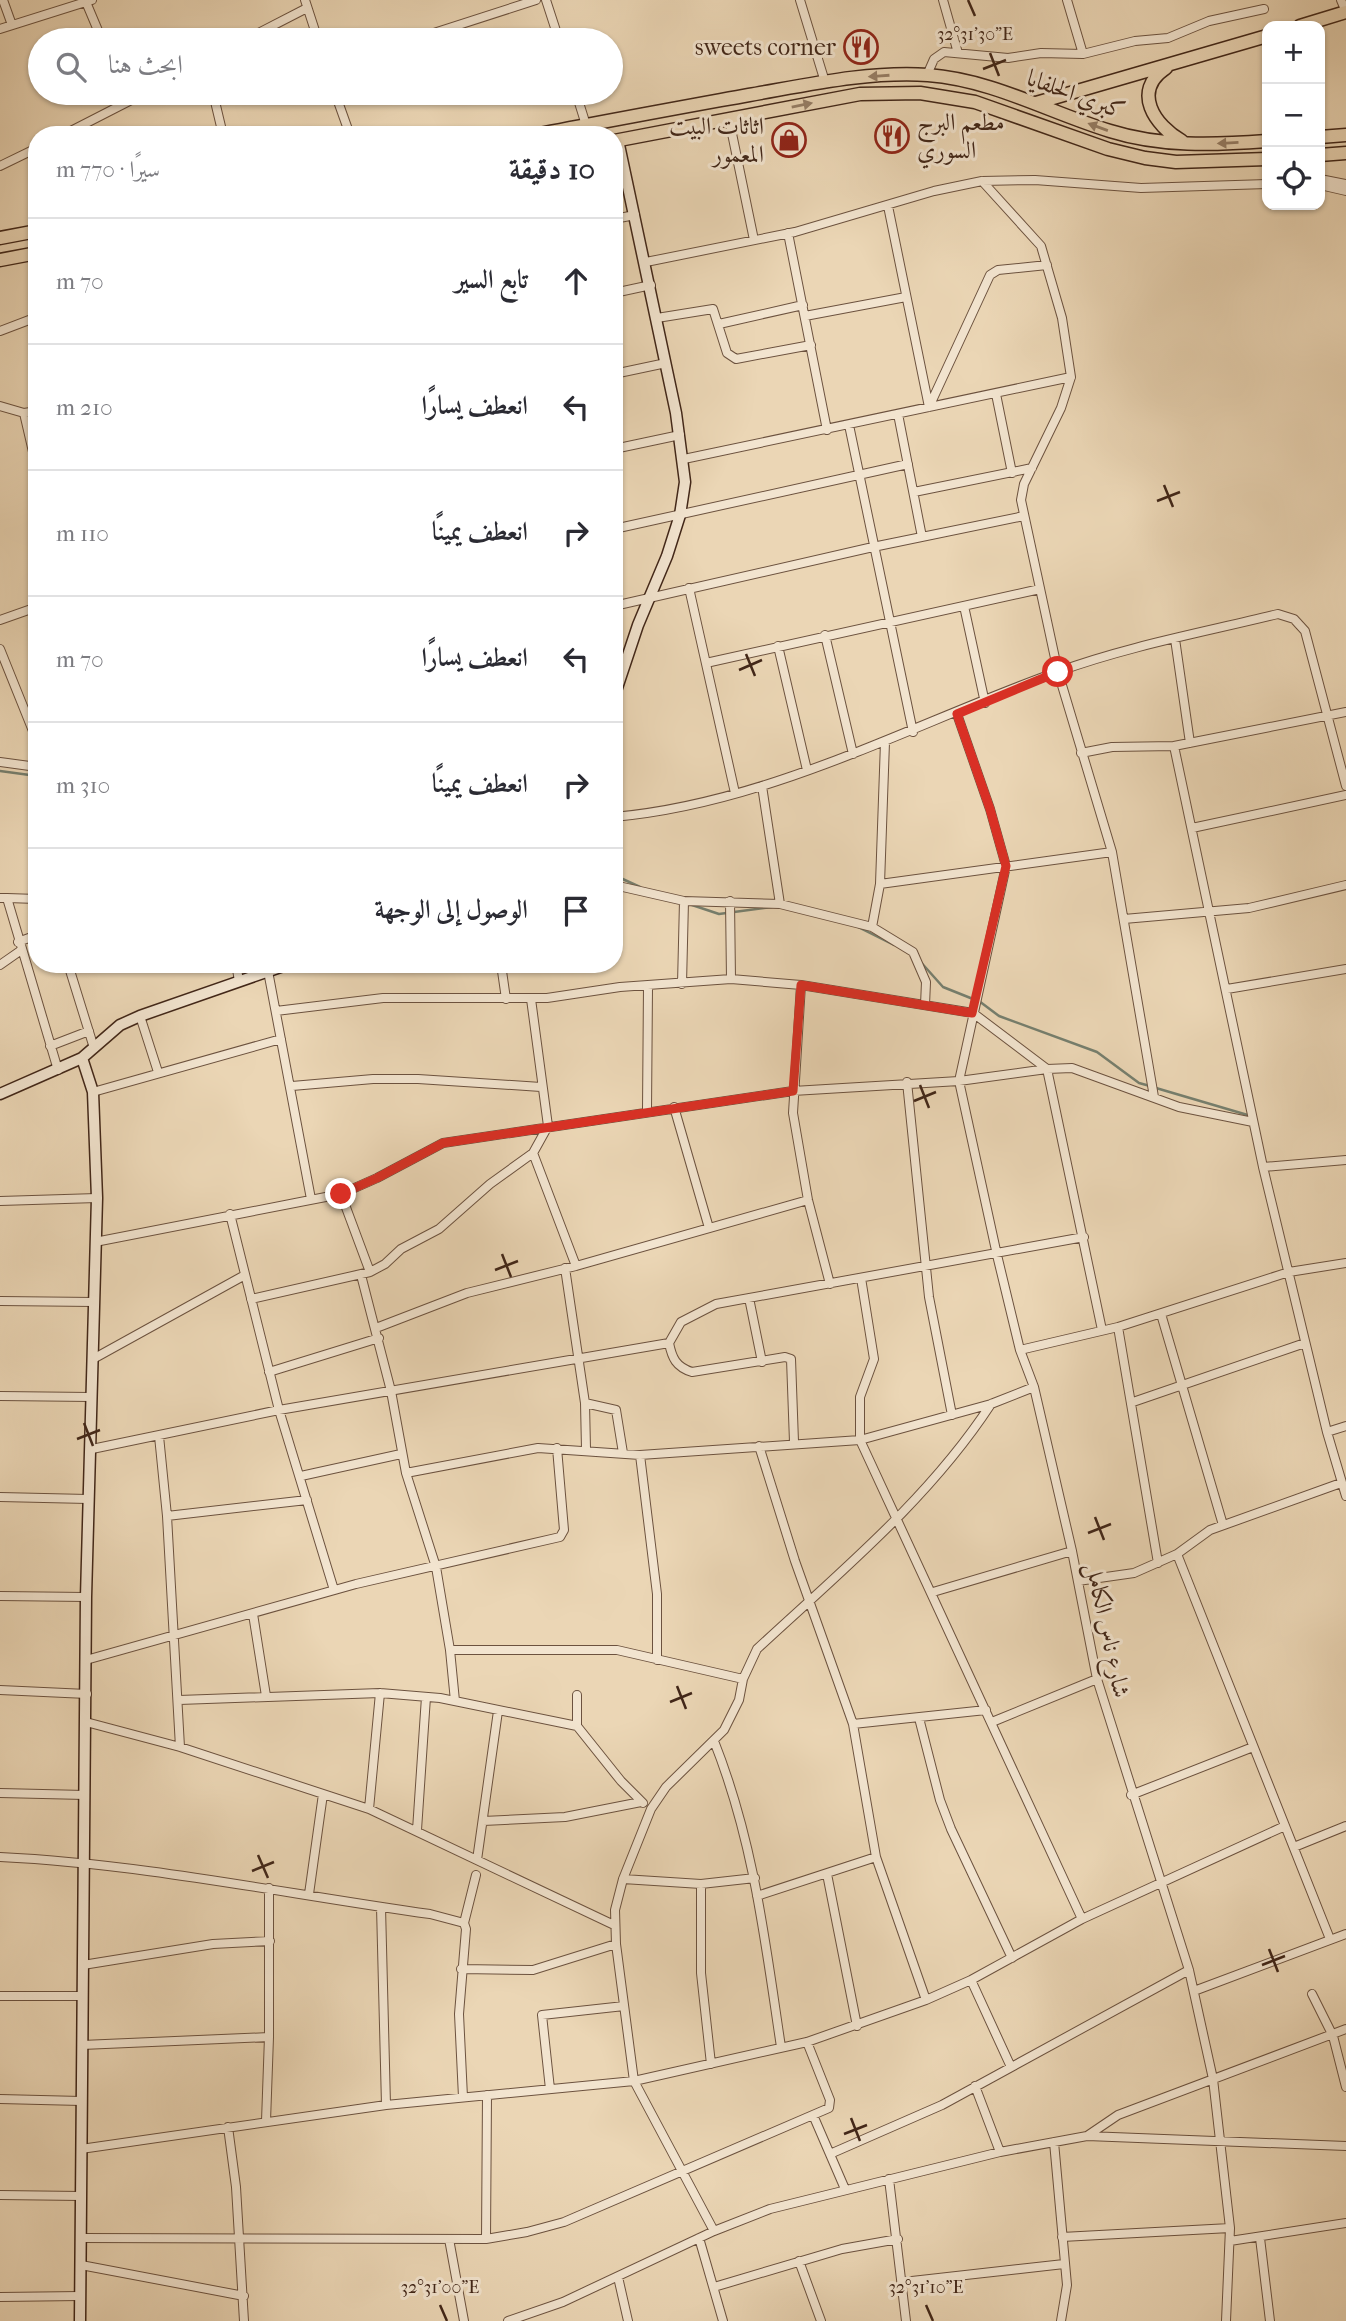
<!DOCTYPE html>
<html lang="ar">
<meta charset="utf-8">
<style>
:root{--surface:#fff;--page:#f2f2f3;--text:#2b2b33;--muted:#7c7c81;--line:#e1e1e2}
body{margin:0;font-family:"IM FELL French Canon",Amiri,serif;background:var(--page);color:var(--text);direction:rtl}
.controls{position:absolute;right:21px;top:21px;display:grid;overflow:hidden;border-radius:14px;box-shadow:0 2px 5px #0004}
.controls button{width:63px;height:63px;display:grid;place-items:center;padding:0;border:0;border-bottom:2px solid var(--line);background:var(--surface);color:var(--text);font:35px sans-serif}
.stop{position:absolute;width:21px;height:21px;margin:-16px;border:5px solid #d93025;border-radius:50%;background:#fff}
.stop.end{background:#d93025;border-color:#fff;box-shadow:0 2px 7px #0008}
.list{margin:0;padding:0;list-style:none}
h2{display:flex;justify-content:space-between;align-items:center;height:91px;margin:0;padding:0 28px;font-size:30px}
h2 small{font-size:23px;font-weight:400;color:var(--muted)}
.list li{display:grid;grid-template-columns:46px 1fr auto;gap:21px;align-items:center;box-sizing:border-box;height:126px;padding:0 28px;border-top:2px solid var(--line)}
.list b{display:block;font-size:26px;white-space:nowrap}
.list em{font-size:23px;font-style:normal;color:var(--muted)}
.icon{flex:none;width:38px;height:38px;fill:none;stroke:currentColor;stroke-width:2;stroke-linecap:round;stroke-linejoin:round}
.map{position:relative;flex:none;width:1346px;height:2321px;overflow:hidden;direction:ltr}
.search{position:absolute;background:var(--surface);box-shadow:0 2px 5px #0004;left:28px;top:28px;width:595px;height:77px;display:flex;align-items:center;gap:18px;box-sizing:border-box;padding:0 24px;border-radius:38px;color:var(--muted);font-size:26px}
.panel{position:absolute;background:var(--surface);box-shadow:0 2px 5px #0004;left:28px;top:126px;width:595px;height:847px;border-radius:28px;direction:rtl}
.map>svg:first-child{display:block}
</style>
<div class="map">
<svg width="1346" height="2321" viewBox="0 0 1346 2321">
<rect width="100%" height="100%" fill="#ebd6b5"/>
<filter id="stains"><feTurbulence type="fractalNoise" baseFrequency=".00286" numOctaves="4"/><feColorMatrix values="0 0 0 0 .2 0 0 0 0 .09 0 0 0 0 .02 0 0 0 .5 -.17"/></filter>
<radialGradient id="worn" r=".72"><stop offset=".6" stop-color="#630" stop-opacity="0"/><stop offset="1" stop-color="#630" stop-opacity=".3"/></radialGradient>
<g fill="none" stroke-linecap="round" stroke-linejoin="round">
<!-- stream -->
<path stroke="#767f6e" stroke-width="2.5" d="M 0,771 L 37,776
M 614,875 L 640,887
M 692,905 L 719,914 L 772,907
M 856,926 L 894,945
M 918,959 L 943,987 L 973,999
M 979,1001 L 999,1016 L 1097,1052 L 1139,1083 L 1150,1086
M 1156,1088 L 1251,1116"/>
<!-- street casing -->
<g stroke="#6c523f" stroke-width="10">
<path id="street" d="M 3,0 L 12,25
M 305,0 L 318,40
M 546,0 L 559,40
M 800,0 L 825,82
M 943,0 L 958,53
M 1067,0 L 1083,54
M 1341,0 L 1346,12
M 86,2 L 102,40
M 0,29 L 92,0
M 245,40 L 307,8
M 412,40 L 536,0
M 927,75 L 934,59 L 944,52 L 1008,58 L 1041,53 L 1083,54 L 1135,41 L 1168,38 L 1209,21 L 1264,9
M 213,93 L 223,135
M 335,93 L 350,135
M 576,93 L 586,125
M 729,119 L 754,240
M 63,135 L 145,93
M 0,166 L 37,148
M 1320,179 L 1346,184
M 982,181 L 1041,246 L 1062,318 L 1071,377 L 1061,408 L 1024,484 L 1021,500 L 1058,672 L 1112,852 L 1154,1097
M 1320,185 L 1346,191
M 888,206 L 929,407
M 614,219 L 635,215
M 788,233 L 827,430
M 646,262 L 795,232 L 934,191 L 982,181 L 1035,180 L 1141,188 L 1267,184
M 614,293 L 651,285
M 805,316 L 906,297
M 657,318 L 713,309 L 727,353 L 736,359 L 811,345
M 719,324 L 803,305
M 0,331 L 37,317
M 614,374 L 666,363
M 996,394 L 1012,473
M 0,406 L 24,413 L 37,411
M 929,407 L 990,275 L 998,270 L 1047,265
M 24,413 L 37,469
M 898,414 L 922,537
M 849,425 L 913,732
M 614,449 L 680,435
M 684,459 L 1071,377
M 914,492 L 1032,468
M 614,529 L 908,464
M 689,588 L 735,793
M 614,606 L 873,547 L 1024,516
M 964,606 L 985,703
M 0,620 L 37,607
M 825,635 L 853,754
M 1175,639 L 1190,743
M 778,646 L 807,770
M 0,649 L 37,741
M 706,663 L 1040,589
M 957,714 L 990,809 L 1006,866 L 959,1081 L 997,1255 L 1020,1350 L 1034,1387 L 1072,1551 L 1097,1679 L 1189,1970 L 1213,2079 L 1230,2228 L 1226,2321
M 1174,746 L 1263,1167 L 1327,1432 L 1346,1496
M 1081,753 L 1112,747 L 1174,746 L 1346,712
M 0,762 L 37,767
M 762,786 L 780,904
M 614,817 C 770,803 912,724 1057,672 C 1128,646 1205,632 1278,614 L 1294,619 L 1305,631 L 1346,786
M 1192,828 L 1346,795
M 880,884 L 1112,852
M 614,885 L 684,901 L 780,904 L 872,927 L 913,952 L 926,982 L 925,1005
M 0,898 L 7,898 L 58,1070
M 7,898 L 37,899
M 730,901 L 731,979
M 1124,919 L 1249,908 L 1346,885
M 872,927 L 880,884 L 885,742
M 18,942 L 37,935
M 68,964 L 94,1048
M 236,964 L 239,981
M 501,964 L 506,999
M 0,965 L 20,951
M 268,971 L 311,1199
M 682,984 L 684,901
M 801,985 L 793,1113 L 808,1200 L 830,1284
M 1227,989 L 1346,969
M 276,1011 L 383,998 L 547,998 L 620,987 L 731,979 L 801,985 L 973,1013 L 1047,1069 L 1102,1330
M 140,1016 L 158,1072
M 50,1046 L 89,1031
M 907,1082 L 929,1297 L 952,1415
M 292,1086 L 373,1079 L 418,1079 L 541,1087
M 93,1092 L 281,1039
M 674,1107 L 709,1228
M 647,1110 L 648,987
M 533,1153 L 576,1266
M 1263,1167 L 1346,1160
M 341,1194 L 370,1272
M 0,1201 L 97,1198
M 230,1214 L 279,1410 L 334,1590
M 95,1242 L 341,1194 L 377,1178 L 443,1143 L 793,1091 L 959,1081 L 1047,1069 L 1072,1068 L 1179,1107 L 1253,1122
M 565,1268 L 585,1403 L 586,1449
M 361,1275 L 391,1391 L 406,1473 L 436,1567 L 450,1650 L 455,1701
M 861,1278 L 874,1359 L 860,1397 L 860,1440 L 1082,1919
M 749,1298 L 762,1362
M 251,1299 L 370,1272 L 385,1264 L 401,1249 L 439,1229 L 490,1184 L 533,1153 L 548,1126 L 531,999
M 0,1301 L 94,1302
M 1161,1314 L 1223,1525
M 1118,1327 L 1158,1563
M 376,1328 L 467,1293 L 576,1266 L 808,1200
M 1020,1350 L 1118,1327 L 1289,1272 L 1346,1263
M 93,1359 L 245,1275
M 269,1372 L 379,1338
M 0,1396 L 91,1397
M 1133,1402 L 1305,1343
M 585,1403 L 616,1410 L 623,1453
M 1327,1432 L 1346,1426
M 159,1436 L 167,1516 L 180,1747
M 794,1442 L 791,1359 L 785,1357 L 692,1372 C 676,1367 672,1358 669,1343 L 681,1322 L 716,1304 L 1084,1237
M 759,1446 L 795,1561 L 853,1724 L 876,1857 L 926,2000
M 92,1449 L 279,1410 L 669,1343
M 640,1455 L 657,1594 L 657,1660
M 406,1473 L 538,1448 L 640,1455 L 860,1440 L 991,1404 L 1034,1387
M 301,1476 L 401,1454
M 0,1497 L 88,1499
M 167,1516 L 307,1500
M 1177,1554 L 1330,1939
M 1078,1581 L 1134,1573 L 1177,1554 L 1210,1530 L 1341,1483
M 933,1592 L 1072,1551
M 0,1596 L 86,1597
M 253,1614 L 266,1696
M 450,1650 L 617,1650 L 743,1679
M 86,1660 L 356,1584 L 560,1537 L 564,1530 L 557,1448
M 0,1690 L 87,1694
M 577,1695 L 577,1726 L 621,1781 L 643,1803
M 179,1700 L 380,1693 L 440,1698 L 577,1726
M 919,1718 L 940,1800 L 951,1829 L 1012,1958
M 86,1722 L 180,1747 L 369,1809 L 614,1925
M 992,1722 L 1097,1679
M 853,1724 L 986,1710
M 714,1741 C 754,1842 765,1941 781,2047
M 0,1793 L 85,1795
M 1131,1795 L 1253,1747
M 369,1809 L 380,1693
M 483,1821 L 565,1817 L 641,1802
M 417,1830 L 426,1697
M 1294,1847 L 1346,1826
M 0,1857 C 145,1864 286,1894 430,1914 L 464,1923
M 477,1860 L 498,1711
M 827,1874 L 857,2026
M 623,1879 L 701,1884 L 755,1878
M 701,1884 L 701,1973 L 711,2064
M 309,1894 L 323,1794
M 757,1896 L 876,1857
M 381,1907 L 386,2105
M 83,1965 L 213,1944 L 270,1941
M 461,1969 L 533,1970 L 616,1944
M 971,1980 L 1011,2067
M 1194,1991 L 1346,1934
M 1312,1994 L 1333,2036 L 1346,2087
M 0,1996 L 82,1996
M 82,2045 L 269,2037
M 975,2086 L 1000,2152
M 550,2089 L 542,2015 L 624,2006
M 463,2097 L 459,2014 L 466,1929 L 464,1923 L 476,1875
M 0,2099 L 81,2101
M 813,2115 L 845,2189
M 266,2121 L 269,2037 L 269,1888
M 228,2127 L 236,2187 L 244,2321
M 1087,2136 L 1118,2115 L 1346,2029
M 1054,2142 L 1067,2285 L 1061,2321
M 81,2149 L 386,2105 L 634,2081 L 807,2042 L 926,2000 L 971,1980 L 1082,1919 L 1285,1826
M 830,2154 L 942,2105 L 1189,1970
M 889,2179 L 906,2321
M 0,2195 L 81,2196
M 714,2231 L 634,2081 L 616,1944 L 615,1910 L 623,1879 L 651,1809 L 666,1787 L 724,1730 L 739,1700 L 743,1679 L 757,1649 C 840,1572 929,1499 991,1404
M 1062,2237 L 1230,2228
M 81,2238 L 486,2239 L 527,2232 L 564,2222 L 829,2108 L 830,2100 L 807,2042
M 699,2238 L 723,2321
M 1260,2238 L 1270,2321
M 449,2239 L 464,2321
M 486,2239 L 487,2095
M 1230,2241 L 1346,2223
M 799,2261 L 821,2321
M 81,2265 L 244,2296
M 618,2277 L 628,2321
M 903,2282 L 1064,2264
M 714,2287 L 842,2249 L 898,2239
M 0,2297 L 80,2296
M 508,2321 L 563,2302 L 714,2231 L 770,2209 L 1000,2152 L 1087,2136 L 1346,2146"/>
</g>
<!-- secondary casing -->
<g stroke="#412618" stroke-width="13">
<path id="secondary" d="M 614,697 L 638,625 L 667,556 L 680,515 L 685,482 L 676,413 L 618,140
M 0,1094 L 82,1058 L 120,1025 L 140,1016 L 289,964
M 80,2321 L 86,1597 L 97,1198 L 93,1092 L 82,1058"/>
</g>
<!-- primary casing -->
<g stroke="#412618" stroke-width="15">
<path id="primary" d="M 1300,26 L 1346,12
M 1166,68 C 1131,91 1155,126 1182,141
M 1036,103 L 1267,36
M 535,135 C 606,121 678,108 749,95 C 807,85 868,71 928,75 C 993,80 1048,112 1110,131 C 1161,147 1214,145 1267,141
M 1320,137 L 1346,135
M 614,141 L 860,94 L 920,93 L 975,102 L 1108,149 L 1145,158 L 1176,162 L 1267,159
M 1320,155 L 1346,153
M 0,238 L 37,231
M 0,260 L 37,253"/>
</g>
<!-- street -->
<use href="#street" stroke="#f2e4cf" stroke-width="8"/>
<!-- secondary -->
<use href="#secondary" stroke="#f2e4cf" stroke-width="10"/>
<!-- primary -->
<use href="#primary" stroke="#ebd6b5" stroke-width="12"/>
</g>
<!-- one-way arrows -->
<defs><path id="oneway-solid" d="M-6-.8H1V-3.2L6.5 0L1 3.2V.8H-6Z" transform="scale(1.75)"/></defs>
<g fill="#967e66">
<use href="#oneway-solid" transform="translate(879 76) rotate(176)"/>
<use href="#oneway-solid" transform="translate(802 105) rotate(-11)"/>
<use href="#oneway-solid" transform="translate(1098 127) rotate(-160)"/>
<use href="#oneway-solid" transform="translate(1228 143) rotate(177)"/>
</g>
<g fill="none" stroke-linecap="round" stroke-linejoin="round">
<!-- route -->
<path stroke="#d93025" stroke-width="9" d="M 341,1194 L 377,1178 L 443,1143 L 793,1091 L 801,985 L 972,1013 L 1006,866 L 990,809 L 957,714 L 1058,672"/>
</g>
<!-- ticks -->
<path fill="none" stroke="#412618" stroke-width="2.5" d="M 968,0 L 975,16M 990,53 L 999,76M 983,69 L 1006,60M 1164,485 L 1173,507M 1157,501 L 1180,492M 746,654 L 755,676M 739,670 L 762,660M 920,1085 L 929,1108M 914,1101 L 936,1092M 502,1254 L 511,1277M 495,1270 L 518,1261M 84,1423 L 93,1446M 77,1439 L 100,1430M 1095,1517 L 1104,1540M 1088,1533 L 1111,1524M 677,1686 L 686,1709M 670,1702 L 692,1693M 258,1855 L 268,1878M 252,1871 L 274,1862M 1269,1949 L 1278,1972M 1262,1965 L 1285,1956M 851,2118 L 860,2141M 844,2134 L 867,2125M 440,2305 L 447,2321M 926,2305 L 933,2321"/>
<!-- icons -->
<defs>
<g id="restaurant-ring" transform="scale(1.75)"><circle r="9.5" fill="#f2e4cf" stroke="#8f2418" stroke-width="1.5"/><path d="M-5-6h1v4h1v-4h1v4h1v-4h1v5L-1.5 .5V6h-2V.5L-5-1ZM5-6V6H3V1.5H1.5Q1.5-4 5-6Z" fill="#8f2418"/></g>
<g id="shop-ring" transform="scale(1.75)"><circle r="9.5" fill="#f2e4cf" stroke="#8f2418" stroke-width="1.5"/><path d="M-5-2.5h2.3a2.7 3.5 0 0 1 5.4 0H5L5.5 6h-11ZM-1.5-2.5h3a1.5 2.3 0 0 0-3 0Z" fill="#8f2418"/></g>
</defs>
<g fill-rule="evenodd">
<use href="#restaurant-ring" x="861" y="47"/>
<use href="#restaurant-ring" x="892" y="136"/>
<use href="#shop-ring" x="789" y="140"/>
</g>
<g text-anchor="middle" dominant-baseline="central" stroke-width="6" stroke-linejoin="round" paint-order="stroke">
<!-- poi labels -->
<g font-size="24" fill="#412618" stroke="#f2e4cf" text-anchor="end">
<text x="836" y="47">sweets corner</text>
<text x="917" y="122" text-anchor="start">مطعم البرج<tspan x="917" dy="28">السوري</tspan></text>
<text x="764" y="126">اثاثات البيت<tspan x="764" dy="28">المعمور</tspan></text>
</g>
<!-- street labels -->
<g font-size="24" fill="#412618" stroke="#f2e4cf">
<text transform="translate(1076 94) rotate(20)">كبري الحلفايا</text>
<text transform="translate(1108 1630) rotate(78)">شارع ناس الكامل</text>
</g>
</g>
<g font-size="18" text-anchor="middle" fill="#412618" stroke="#f2e4cf" stroke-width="6" stroke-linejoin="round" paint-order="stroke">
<text x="975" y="40">32°31'30"E</text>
<text x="440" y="2293">32°31'00"E</text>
<text x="926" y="2293">32°31'10"E</text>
</g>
<rect width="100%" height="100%" filter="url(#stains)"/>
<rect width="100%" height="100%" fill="url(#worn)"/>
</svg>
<div class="controls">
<button>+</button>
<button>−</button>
<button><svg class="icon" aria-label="locate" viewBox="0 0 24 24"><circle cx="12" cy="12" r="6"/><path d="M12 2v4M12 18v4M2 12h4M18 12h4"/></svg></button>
</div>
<div class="stop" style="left:1058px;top:672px"></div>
<div class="stop end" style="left:341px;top:1194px"></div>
<div class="search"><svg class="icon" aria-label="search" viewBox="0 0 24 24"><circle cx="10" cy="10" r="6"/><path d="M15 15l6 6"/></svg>ابحث هنا</div>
<section class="panel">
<h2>10 دقيقة<small>سيرًا · 770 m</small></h2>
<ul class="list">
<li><svg class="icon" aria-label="ahead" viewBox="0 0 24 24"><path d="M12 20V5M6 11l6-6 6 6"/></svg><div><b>تابع السير</b></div><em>70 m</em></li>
<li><svg class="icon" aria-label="left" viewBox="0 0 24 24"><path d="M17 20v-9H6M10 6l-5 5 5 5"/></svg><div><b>انعطف يسارًا</b></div><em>210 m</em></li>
<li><svg class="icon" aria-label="right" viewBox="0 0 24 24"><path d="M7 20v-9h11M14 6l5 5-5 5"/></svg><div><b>انعطف يمينًا</b></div><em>110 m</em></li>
<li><svg class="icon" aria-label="left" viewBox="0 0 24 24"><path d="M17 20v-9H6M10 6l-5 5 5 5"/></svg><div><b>انعطف يسارًا</b></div><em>70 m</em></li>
<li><svg class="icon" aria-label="right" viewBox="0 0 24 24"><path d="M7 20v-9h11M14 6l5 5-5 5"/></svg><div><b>انعطف يمينًا</b></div><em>310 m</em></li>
<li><svg class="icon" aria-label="arrive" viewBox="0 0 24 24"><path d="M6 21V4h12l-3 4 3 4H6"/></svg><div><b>الوصول إلى الوجهة</b></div></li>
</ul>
</section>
</div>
